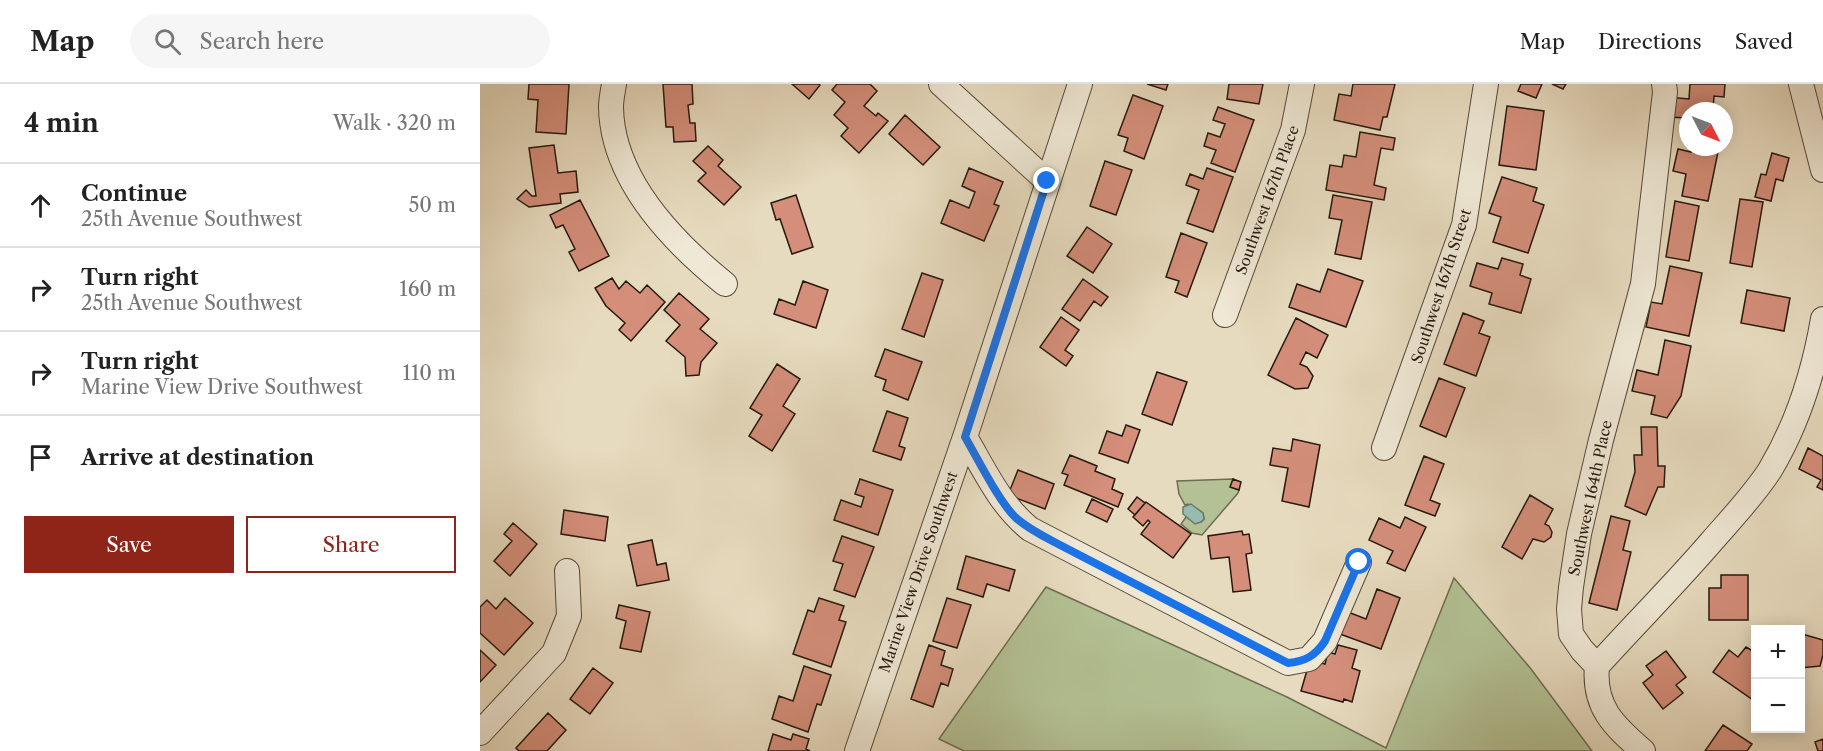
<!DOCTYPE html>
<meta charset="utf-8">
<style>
:root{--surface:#fff;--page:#f6f6f6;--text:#222;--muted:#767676;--line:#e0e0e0;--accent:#8f2418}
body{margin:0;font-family:"Libre Caslon Text",serif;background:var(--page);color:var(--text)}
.controls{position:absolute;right:18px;bottom:18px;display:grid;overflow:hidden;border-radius:0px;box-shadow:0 3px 15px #0003}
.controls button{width:54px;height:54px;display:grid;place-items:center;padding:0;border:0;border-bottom:2px solid var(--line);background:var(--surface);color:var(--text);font:30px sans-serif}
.compass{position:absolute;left:1199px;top:18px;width:54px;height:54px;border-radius:50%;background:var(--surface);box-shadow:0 3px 15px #0003;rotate:132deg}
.stop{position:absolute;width:18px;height:18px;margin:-14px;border:4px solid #1a73e8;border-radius:50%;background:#fff}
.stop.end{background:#1a73e8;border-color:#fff;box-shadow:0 2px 6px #0008}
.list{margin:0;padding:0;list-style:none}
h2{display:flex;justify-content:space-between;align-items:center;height:78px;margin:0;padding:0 24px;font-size:26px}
h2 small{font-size:20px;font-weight:400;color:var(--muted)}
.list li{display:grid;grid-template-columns:39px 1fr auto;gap:18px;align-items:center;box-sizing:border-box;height:84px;padding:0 24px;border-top:2px solid var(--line)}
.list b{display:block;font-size:22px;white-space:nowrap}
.list p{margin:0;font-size:20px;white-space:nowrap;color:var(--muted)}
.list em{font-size:20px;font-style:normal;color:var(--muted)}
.actions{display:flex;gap:12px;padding:18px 24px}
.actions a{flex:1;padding:14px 0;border:2px solid var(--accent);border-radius:0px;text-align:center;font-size:21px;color:var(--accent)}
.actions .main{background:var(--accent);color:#fff}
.icon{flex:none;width:33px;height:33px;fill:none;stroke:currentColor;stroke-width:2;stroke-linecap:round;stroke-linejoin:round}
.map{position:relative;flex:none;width:1343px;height:667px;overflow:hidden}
header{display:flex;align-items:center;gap:36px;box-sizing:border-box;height:84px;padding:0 30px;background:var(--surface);border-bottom:2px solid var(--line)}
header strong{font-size:28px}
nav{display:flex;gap:33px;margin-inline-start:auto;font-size:21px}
.search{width:420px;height:54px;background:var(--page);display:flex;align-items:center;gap:15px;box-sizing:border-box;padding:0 21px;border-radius:33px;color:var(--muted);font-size:22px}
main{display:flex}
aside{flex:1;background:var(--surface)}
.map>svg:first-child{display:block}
</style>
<header>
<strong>Map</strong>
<div class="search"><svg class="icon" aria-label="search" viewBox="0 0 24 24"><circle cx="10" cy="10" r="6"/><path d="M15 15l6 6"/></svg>Search here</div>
<nav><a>Map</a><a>Directions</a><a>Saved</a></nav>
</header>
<main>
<aside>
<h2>4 min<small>Walk · 320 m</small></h2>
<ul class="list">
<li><svg class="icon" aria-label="ahead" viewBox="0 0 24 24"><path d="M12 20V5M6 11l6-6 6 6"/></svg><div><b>Continue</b><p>25th Avenue Southwest</p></div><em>50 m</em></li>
<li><svg class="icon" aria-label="right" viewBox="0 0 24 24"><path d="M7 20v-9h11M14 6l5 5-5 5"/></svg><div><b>Turn right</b><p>25th Avenue Southwest</p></div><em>160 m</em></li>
<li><svg class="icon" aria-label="right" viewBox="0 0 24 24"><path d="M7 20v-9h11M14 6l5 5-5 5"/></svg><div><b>Turn right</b><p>Marine View Drive Southwest</p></div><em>110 m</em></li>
<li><svg class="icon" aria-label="arrive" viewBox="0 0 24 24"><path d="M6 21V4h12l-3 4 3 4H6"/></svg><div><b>Arrive at destination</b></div></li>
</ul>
<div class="actions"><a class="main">Save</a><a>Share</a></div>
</aside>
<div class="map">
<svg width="1343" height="667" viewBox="0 0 1343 667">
<rect width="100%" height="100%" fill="#e7dbbf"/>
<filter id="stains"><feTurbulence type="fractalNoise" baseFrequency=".00333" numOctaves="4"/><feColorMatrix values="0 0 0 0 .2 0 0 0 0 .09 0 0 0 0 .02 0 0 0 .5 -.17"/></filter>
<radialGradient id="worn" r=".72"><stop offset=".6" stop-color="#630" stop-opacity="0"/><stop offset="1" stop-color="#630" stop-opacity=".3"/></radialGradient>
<!-- green -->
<path fill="#b3c194" stroke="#6d6d51" stroke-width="1.5" d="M 753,395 L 751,403 L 759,406 L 758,409 L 722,451 L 712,449 L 701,440 L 706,433 L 715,439 L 721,438 L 724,435 L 723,429 L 708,420 L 705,421 L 699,410 L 697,397 Z
M 974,494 L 1051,585 L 1112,667 L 484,667 L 459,655 L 566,503 L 807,613 L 906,664 Z"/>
<!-- water -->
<path fill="#97bbb1" stroke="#6a7a70" stroke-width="1.5" d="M 711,420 L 723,429 L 724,435 L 721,438 L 715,440 L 703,430 L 703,423 Z"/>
<!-- building -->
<path fill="#d48e7a" stroke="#27190e" stroke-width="1.5" d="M 49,0 L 89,0 L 86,50 L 56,48 L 58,16 L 48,15 Z
M 183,0 L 212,0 L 213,20 L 208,21 L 210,39 L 215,39 L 216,57 L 194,58 L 193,43 L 186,43 Z
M 312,0 L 339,0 L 340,1 L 329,15 Z
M 357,0 L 390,0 L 397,7 L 384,22 L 396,32 L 398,29 L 408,37 L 379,69 L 361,52 L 368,44 L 354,31 L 365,18 L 352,6 Z
M 667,0 L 688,0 L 686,6 Z
M 749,0 L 783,0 L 779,20 L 747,15 Z
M 873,0 L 915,0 L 907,33 L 903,33 L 900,46 L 854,36 L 859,10 L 871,12 Z
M 1041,0 L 1062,0 L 1056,14 L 1038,7 Z
M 1072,0 L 1086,0 L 1083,5 Z
M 1210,0 L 1245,0 L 1244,13 L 1234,12 L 1233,27 L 1208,27 L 1208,34 L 1187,33 L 1188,13 L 1209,15 Z
M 653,11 L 683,22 L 664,75 L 644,67 L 648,54 L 638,51 Z
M 1027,22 L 1064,27 L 1056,86 L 1019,81 Z
M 738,23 L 774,36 L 755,88 L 731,79 L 736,66 L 724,62 L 728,49 L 740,53 L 745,40 L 733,36 Z
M 425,31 L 460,63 L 443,81 L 409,50 Z
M 880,48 L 915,54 L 913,66 L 901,64 L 894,101 L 906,104 L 904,116 L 846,106 L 850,81 L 862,83 L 864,71 L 876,73 Z
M 74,61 L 78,89 L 96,87 L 98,108 L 80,110 L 81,119 L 49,123 L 37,115 L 46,106 L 52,112 L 56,112 L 49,64 Z
M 228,62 L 243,76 L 238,82 L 261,103 L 244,121 L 218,97 L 226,89 L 213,77 Z
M 1212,63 L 1239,63 L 1228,117 L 1202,112 L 1206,90 L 1193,87 L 1198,65 L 1211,68 Z
M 1292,69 L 1309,74 L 1303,97 L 1296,95 L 1291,117 L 1275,113 L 1281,90 L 1286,91 Z
M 625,77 L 652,86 L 636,131 L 610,122 Z
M 489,84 L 523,98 L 514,120 L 519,122 L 504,157 L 461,139 L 470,116 L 489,124 L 495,108 L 482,102 Z
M 727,84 L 753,93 L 733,148 L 707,139 L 719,106 L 706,101 L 710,90 L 723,95 Z
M 1022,93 L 1057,104 L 1053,117 L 1064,121 L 1048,169 L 1013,158 L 1021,133 L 1009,129 Z
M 316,111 L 333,163 L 312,170 L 300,135 L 296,136 L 291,119 Z
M 853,111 L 892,118 L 881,175 L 855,170 L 862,136 L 849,134 Z
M 1260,115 L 1283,118 L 1272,183 L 1250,179 Z
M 100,116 L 129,172 L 99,187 L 89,168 L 95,165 L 83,141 L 76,144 L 70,131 Z
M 1195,117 L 1219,122 L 1209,177 L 1186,173 Z
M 607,143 L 632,160 L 613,189 L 587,172 Z
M 701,149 L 727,159 L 707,213 L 695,208 L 699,197 L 686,193 Z
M 1022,174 L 1043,180 L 1040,191 L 1051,195 L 1041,229 L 1009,220 L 1012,209 L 990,202 L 997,179 L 1018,185 Z
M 1190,182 L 1222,189 L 1209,252 L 1166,243 L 1171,218 L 1182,220 Z
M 848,185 L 883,197 L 866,243 L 809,223 L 817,200 L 840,208 Z
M 442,189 L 463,196 L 444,253 L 422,245 Z
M 132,194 L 139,205 L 146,197 L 160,209 L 167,201 L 185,218 L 151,257 L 139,246 L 145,239 L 126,222 L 115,204 Z
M 603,195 L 628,213 L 621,222 L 614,217 L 600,237 L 582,225 Z
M 323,197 L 348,206 L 336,244 L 294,230 L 299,215 L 315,221 Z
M 1267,206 L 1310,214 L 1304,247 L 1261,239 Z
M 199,209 L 229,235 L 220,245 L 237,259 L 221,278 L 219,291 L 206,292 L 205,273 L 186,257 L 200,241 L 184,226 Z
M 983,229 L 1004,237 L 999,249 L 1010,253 L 996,292 L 964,280 Z
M 581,233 L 599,246 L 585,266 L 593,272 L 586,282 L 560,263 Z
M 816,234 L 848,251 L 837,274 L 826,268 L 820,280 L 827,283 L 833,292 L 828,304 L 815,305 L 788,291 Z
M 1185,256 L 1211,262 L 1201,312 L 1187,334 L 1171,330 L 1175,312 L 1152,307 L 1157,286 L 1178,291 Z
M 405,265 L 442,278 L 428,316 L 403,306 L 406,296 L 395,292 Z
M 297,280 L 320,295 L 303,322 L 315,330 L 292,367 L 269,352 L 282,331 L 270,324 Z
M 677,288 L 707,298 L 692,341 L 662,330 Z
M 959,294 L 985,304 L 966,353 L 940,342 Z
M 407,327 L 428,334 L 419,362 L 425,364 L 421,376 L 393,367 Z
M 646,341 L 660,346 L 648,379 L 619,369 L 627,347 L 642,352 Z
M 1161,343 L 1177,343 L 1178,382 L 1185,382 L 1184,403 L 1178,403 L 1166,431 L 1145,422 L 1155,388 L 1154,371 L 1162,371 Z
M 813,355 L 840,361 L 829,423 L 802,417 L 808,384 L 790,381 L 793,364 L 811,367 Z
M 1328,364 L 1343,372 L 1343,406 L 1337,403 L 1341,396 L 1319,385 Z
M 590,371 L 617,382 L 615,387 L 635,395 L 632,405 L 643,410 L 638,423 L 584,401 L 588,391 L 582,389 Z
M 944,372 L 964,380 L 950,416 L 960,420 L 955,432 L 925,421 Z
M 538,386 L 574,400 L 565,425 L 528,411 Z
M 380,395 L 413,406 L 398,451 L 354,436 L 361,416 L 381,423 L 384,413 L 375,410 Z
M 753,395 L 761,398 L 759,406 L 750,403 Z
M 1050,411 L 1073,425 L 1065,440 L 1069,442 L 1072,448 L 1071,453 L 1064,458 L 1053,455 L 1042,475 L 1022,463 Z
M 657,413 L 665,419 L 655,431 L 648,425 Z
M 612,415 L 633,425 L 627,438 L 606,428 Z
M 666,418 L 711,450 L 693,474 L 661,450 L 670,438 L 668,436 L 663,442 L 653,433 Z
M 84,426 L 128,433 L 125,457 L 81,450 Z
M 1131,432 L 1150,437 L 1143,466 L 1151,468 L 1137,526 L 1109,519 Z
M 925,433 L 946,443 L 925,487 L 907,479 L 913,467 L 889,456 L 899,434 L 920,444 Z
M 33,439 L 57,460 L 30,492 L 14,477 L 32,457 L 24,450 Z
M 762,447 L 763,451 L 769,450 L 772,469 L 766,470 L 771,506 L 753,508 L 749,473 L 731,475 L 728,452 Z
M 362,452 L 394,463 L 375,513 L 354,506 L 363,480 L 353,477 Z
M 172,456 L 177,481 L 186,479 L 189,496 L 157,502 L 148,461 Z
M 486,472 L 535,486 L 529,507 L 507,500 L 503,513 L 477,505 Z
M 1241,491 L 1268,491 L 1268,536 L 1229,536 L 1229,504 L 1241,504 Z
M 897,505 L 920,514 L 901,565 L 860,550 L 868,528 L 886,535 Z
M 25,514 L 53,539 L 24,571 L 0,549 L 0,523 L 7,516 L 16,525 Z
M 339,514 L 364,522 L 359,536 L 366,538 L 351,583 L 313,570 L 328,526 L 334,528 Z
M 467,514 L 491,521 L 477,564 L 453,557 Z
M 139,521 L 170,528 L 161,568 L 140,564 L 146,537 L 136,534 Z
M 1322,550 L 1343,556 L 1343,571 L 1340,582 L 1320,584 Z
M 449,561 L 465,567 L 461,581 L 473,585 L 468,602 L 461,599 L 453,623 L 431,615 Z
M 858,561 L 877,566 L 872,584 L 880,587 L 872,618 L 864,615 L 863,618 L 821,607 L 830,576 L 845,580 L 848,568 L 855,570 Z
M 1266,563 L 1276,569 L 1276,618 L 1233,588 L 1249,566 L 1258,573 Z
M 0,566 L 16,581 L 0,598 Z
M 1186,567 L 1206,593 L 1196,601 L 1203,609 L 1183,625 L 1163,599 L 1173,591 L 1166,582 Z
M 324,582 L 351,591 L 341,621 L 337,620 L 328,648 L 292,635 L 299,612 L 313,617 Z
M 113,584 L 133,599 L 110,630 L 90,615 Z
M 68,629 L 86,646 L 67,667 L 39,667 L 36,664 Z
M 1243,641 L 1272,660 L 1267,667 L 1225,667 Z
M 293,650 L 311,656 L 313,650 L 329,655 L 326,665 L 330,667 L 288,667 Z
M 1343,655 L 1343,667 L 1338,667 L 1335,658 Z"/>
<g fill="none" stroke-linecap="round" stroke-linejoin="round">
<!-- minor casing -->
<g stroke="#574a3a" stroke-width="26">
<path id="minor" d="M 134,0 C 133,7 131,15 131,23 C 132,95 193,158 245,200
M 461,0 L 567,97
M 1321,0 L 1343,86
M 745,231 L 813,46 L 822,0
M 485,353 C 504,385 520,421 550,445 L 808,579 L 829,575 L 845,557 L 879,478
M 904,364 L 984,141 L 1006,0
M 1117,582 L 1102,566 L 1091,550 L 1089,525 L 1091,503 L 1099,450 L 1121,356 L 1163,200 L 1185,8 L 1184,0
M 1117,582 C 1155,540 1195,500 1232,457 C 1252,434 1273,412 1290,386 C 1317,341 1334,287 1343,235
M 1117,582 C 1113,623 1134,642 1163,667
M 0,649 L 74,569 L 89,532 L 87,487
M 377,667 L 485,353 L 600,0"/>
</g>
<!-- minor -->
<use href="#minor" stroke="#efe8d5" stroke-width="24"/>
</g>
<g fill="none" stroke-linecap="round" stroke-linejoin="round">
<!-- route -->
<path stroke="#1a73e8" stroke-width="8" d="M 567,97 L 485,353 C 498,375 518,416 535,433 C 548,445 565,453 580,461 L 808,579 C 826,577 835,572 845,557 L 879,478"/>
</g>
<g text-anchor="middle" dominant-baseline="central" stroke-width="4.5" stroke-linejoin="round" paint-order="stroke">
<!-- street labels -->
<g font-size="15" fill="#27190e" stroke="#efe8d5">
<text transform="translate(787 116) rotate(-70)">Southwest 167th Place</text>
<text transform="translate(961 202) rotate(-72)">Southwest 167th Street</text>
<text transform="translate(1110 414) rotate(-78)">Southwest 164th Place</text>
<text transform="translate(438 488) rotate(-71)">Marine View Drive Southwest</text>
</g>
</g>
<rect width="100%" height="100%" filter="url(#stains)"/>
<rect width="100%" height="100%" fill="url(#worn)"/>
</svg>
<div class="controls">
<button>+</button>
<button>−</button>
</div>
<svg class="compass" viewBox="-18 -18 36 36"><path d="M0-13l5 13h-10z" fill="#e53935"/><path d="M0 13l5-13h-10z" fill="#767676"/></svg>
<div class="stop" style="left:879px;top:478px"></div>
<div class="stop end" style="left:567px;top:97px"></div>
</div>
</main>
